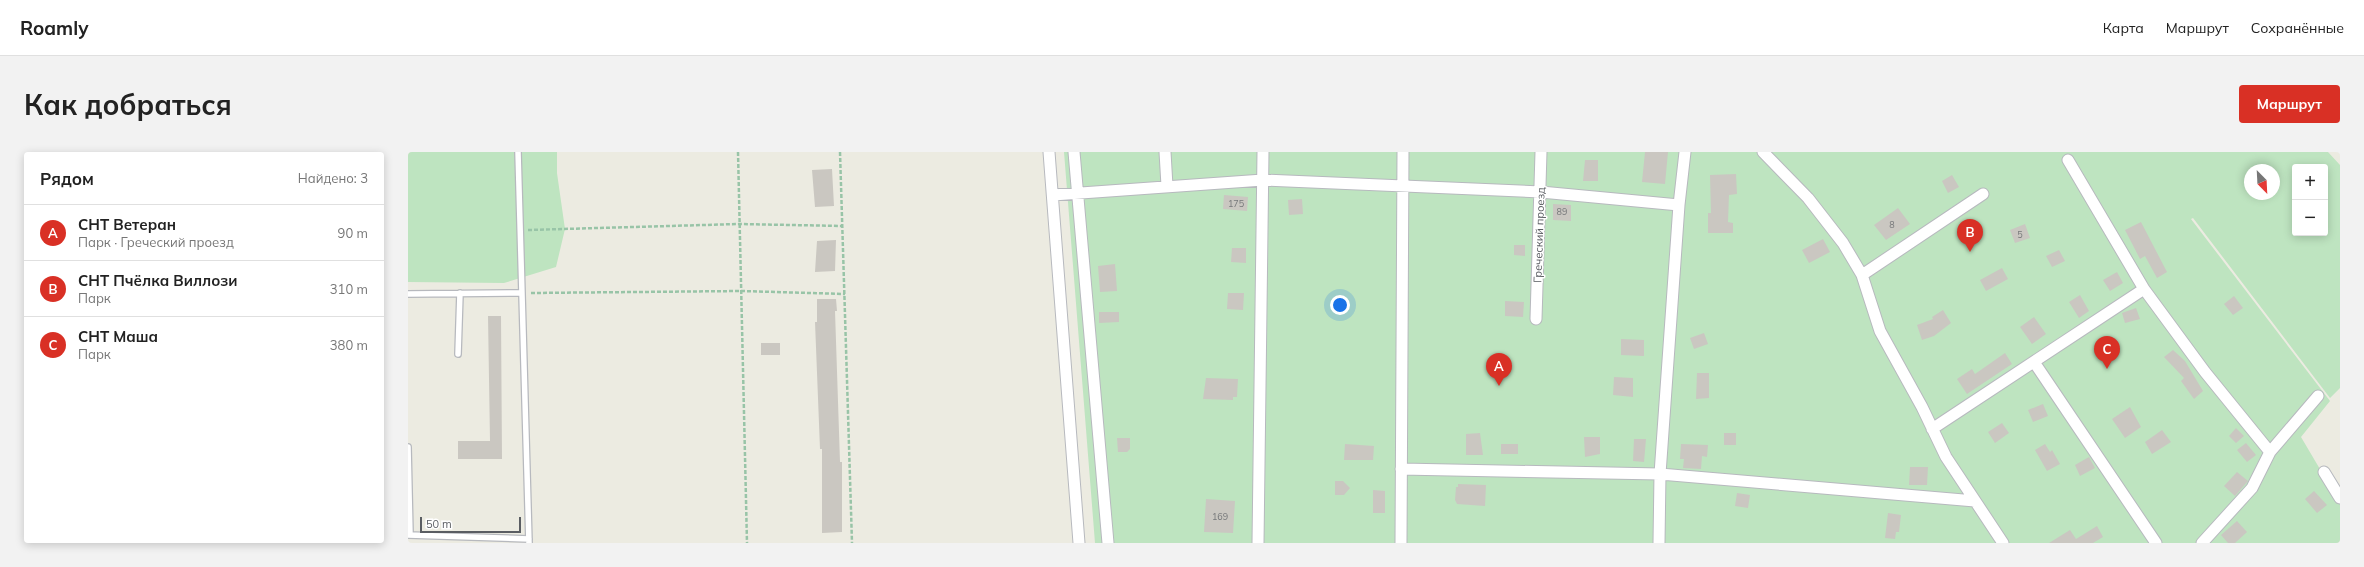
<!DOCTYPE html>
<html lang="ru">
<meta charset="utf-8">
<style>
:root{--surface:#fff;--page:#f2f2f2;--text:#222;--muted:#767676;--line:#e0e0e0;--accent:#d93025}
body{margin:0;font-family:Mulish,sans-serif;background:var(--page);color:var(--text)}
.controls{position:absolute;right:12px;top:12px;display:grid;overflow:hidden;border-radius:4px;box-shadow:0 2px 10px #0003}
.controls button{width:36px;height:36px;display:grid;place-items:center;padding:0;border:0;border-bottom:1px solid var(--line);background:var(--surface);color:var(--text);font:20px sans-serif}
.compass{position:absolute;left:1836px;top:12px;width:36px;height:36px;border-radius:50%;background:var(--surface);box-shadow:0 2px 10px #0003;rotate:156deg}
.scale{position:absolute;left:12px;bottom:10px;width:101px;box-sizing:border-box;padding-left:4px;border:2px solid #5a5d62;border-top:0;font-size:11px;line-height:14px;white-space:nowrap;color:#5a5d62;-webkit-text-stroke:3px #fff;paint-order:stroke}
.you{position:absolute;left:932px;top:153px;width:14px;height:14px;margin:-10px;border:3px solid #fff;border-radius:50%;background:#1a73e8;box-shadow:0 0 0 6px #1a73e833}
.badge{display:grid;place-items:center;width:26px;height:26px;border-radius:50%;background:var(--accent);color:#fff;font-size:13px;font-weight:700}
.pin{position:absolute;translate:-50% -33px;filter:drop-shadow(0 1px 2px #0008)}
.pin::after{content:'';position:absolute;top:21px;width:14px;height:12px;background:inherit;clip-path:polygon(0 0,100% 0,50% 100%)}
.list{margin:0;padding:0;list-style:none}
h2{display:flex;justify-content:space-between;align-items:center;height:52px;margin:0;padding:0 16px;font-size:17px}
h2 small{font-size:13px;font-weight:400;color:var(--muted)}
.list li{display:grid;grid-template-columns:26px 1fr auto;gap:12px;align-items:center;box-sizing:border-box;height:56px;padding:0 16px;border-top:1px solid var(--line)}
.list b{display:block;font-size:15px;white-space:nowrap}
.list p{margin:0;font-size:13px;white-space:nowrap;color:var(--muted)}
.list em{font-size:13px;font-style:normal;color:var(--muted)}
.map{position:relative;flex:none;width:1932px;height:391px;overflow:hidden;border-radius:4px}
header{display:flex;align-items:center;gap:24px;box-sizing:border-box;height:56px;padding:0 20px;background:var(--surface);border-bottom:1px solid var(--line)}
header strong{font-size:19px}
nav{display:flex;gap:22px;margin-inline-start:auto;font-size:14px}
.intro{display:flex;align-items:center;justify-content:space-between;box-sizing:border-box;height:96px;padding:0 24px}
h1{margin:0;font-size:28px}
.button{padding:10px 18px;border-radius:4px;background:var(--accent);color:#fff;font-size:14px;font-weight:700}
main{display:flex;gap:24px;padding:0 24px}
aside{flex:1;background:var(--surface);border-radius:4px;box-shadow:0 2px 10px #0003}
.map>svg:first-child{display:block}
</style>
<header>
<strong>Roamly</strong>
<nav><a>Карта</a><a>Маршрут</a><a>Сохранённые</a></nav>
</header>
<div class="intro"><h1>Как добраться</h1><a class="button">Маршрут</a></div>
<main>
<aside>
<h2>Рядом<small>Найдено: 3</small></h2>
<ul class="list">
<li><span class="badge">A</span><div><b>СНТ Ветеран</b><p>Парк · Греческий проезд</p></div><em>90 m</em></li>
<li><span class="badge">B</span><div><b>СНТ Пчёлка Виллози</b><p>Парк</p></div><em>310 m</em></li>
<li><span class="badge">C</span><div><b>СНТ Маша</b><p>Парк</p></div><em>380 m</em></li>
</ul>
</aside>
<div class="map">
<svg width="1932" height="391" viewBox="0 0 1932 391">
<rect width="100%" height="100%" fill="#ecebe1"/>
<!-- green -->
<path fill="#bee4c0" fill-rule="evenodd" d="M 0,0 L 149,0 L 149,21 L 157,77 L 148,115 L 96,131 L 0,130 Z
M 656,0 L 1920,0 L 1932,13 L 1932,236 L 1922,246 L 1785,66 L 1783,67 L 1922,249 L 1893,285 L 1932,351 L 1932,391 L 687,391 ZM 1887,15 L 1917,15 L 1917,81 L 1887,81 ZM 1842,18 L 1866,18 L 1866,42 L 1842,42 Z"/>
<!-- building -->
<path fill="#cac7c1" d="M 1237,0 L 1260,0 L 1257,32 L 1234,30 Z
M 1177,8 L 1190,8 L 1190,29 L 1175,29 Z
M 424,17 L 426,54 L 407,55 L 404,18 Z
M 1328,22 L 1329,42 L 1321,43 L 1320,70 L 1325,71 L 1325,81 L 1300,81 L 1300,61 L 1303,61 L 1302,23 Z
M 1544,23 L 1551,35 L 1540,41 L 1534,29 Z
M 816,43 L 840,45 L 839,59 L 815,57 Z
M 894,47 L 895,62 L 881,63 L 880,48 Z
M 1145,52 L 1163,53 L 1163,69 L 1145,68 Z
M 1490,56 L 1502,72 L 1478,88 L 1466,73 Z
M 1733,70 L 1759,120 L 1749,126 L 1737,104 L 1732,107 L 1717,78 Z
M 1617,72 L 1622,86 L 1607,91 L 1602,78 Z
M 1415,87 L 1422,100 L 1401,111 L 1394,98 Z
M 428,88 L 427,119 L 407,120 L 409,89 Z
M 1106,93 L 1117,93 L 1117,104 L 1106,103 Z
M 824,96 L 838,96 L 838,111 L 823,110 Z
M 1651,98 L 1657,109 L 1644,115 L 1638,104 Z
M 707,112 L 709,139 L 692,140 L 690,114 Z
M 1594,116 L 1600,127 L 1578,139 L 1572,128 Z
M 1709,120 L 1715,131 L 1702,139 L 1695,128 Z
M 820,141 L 836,141 L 835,158 L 819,157 Z
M 1672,143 L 1681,159 L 1671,166 L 1661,150 Z
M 1826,144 L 1835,156 L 1825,163 L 1816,152 Z
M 409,147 L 428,147 L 429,159 L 427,159 L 432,310 L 434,310 L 434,380 L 414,381 L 414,297 L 412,297 L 407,170 L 409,170 Z
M 1097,149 L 1116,150 L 1115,165 L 1097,164 Z
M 1728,156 L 1732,167 L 1717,171 L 1714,161 Z
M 1535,158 L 1543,171 L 1526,184 L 1514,188 L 1509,173 L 1525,167 L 1524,165 Z
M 691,160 L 711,160 L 711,170 L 691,171 Z
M 80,164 L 93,164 L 94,307 L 50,307 L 50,289 L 82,289 Z
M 1626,165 L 1638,182 L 1624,192 L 1612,175 Z
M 1296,181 L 1300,192 L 1286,197 L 1282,186 Z
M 1213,187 L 1236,188 L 1236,204 L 1213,203 Z
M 353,191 L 372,191 L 372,203 L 353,203 Z
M 1765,198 L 1777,209 L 1795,239 L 1786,247 L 1773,229 L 1776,226 L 1756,205 Z
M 1597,201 L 1604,212 L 1559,242 L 1549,227 L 1564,217 L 1567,222 Z
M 1289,221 L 1301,221 L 1301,246 L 1288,247 Z
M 1206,225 L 1225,226 L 1225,245 L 1205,243 Z
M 798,226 L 830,227 L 829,245 L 825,245 L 825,248 L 795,247 Z
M 1635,252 L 1640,264 L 1625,270 L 1620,258 Z
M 1722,255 L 1733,275 L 1717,286 L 1704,267 Z
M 1594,271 L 1601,281 L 1587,291 L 1580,280 Z
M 1828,276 L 1836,284 L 1828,291 L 1821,284 Z
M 1754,278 L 1763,290 L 1744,302 L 1737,290 Z
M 1072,281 L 1075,303 L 1058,303 L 1058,282 Z
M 1316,281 L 1328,281 L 1328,293 L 1316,293 Z
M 1176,285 L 1192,285 L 1192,302 L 1177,305 Z
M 709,286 L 722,286 L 722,297 L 719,300 L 710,300 Z
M 1226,287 L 1238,287 L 1236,310 L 1225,309 Z
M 1838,291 L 1848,303 L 1839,310 L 1829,298 Z
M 937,292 L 966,294 L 965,308 L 936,308 Z
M 1093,292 L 1110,292 L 1110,302 L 1093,302 Z
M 1273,292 L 1300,293 L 1299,305 L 1294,304 L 1293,317 L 1275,316 L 1276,307 L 1272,307 Z
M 1637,292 L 1642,300 L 1644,298 L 1652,312 L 1639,319 L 1627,298 Z
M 1681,305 L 1687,316 L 1672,324 L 1667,313 Z
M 1502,315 L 1520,315 L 1519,333 L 1501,333 Z
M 1829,320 L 1840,329 L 1827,344 L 1816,334 Z
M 927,329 L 935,329 L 942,336 L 936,343 L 927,343 Z
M 1050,332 L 1078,333 L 1077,354 L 1049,352 L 1047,348 L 1048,335 L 1050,335 Z
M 965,338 L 977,339 L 977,361 L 965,361 Z
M 1906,339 L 1919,353 L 1909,361 L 1897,347 Z
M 1329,341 L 1342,343 L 1340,356 L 1327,354 Z
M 798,347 L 827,349 L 825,381 L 796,380 Z
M 1480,361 L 1493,363 L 1491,380 L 1488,380 L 1487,387 L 1477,386 Z
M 1829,369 L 1839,380 L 1827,391 L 1820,391 L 1813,383 Z
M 1689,374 L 1695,385 L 1685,391 L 1641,391 L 1662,378 L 1668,387 Z"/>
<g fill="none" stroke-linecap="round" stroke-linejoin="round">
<!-- service casing -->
<g stroke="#b7b9be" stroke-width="8">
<path id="service" d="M 110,0 L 121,391
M 0,142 L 112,141
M 50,202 L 52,141
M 0,295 L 2,383
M 0,383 L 121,387"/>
</g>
<!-- minor casing -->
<g stroke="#b7b9be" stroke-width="13">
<path id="minor" d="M 641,0 L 671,391
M 666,0 L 700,391
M 757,0 L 759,34
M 1355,0 L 1400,46 L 1435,91 L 1454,123 L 1472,179 L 1514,255 L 1538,305 L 1595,391
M 1660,8 L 1736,137 L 1797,220 L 1862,300
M 645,43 L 855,28 L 1133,40 L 1271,53
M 1454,123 L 1575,42
M 1128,167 L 1133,0
M 1626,210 L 1748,391
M 1524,277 L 1736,137
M 993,317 L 1252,322 L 1567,349
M 1916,320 L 1932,346
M 850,391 L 855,0
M 993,391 L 995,0
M 1251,391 L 1252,322 L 1271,53 L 1277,0
M 1794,391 L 1844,336 L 1862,300 L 1910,244"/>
</g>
<!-- path -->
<path stroke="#98c4a7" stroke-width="2.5" stroke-dasharray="4 2" stroke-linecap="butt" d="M 330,0 L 339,391
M 432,0 L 444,391
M 120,78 L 331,72 L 435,74
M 123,141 L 333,139 L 437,142"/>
<!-- service -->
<use href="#service" stroke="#fff" stroke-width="5.5"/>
<!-- minor -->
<use href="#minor" stroke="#fff" stroke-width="11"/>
</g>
<g text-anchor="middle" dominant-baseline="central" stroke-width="3" stroke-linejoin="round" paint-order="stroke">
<!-- number labels -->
<g font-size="9" fill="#76787a">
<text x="828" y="51">175</text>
<text x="1154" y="59">89</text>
<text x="1484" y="72">8</text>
<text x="1612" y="82">5</text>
<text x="812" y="364">169</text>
</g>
<!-- street labels -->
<g font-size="11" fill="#5a5d62" stroke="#fff">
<text transform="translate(1131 83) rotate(-88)">Греческий проезд</text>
</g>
</g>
</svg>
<div class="controls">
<button>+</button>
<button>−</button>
</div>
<svg class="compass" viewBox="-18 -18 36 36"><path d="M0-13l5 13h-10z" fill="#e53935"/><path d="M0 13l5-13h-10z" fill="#767676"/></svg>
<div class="scale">50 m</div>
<div class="you"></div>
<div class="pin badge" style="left:1091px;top:234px">A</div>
<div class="pin badge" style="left:1562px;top:100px">B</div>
<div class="pin badge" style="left:1699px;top:217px">C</div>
</div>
</main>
